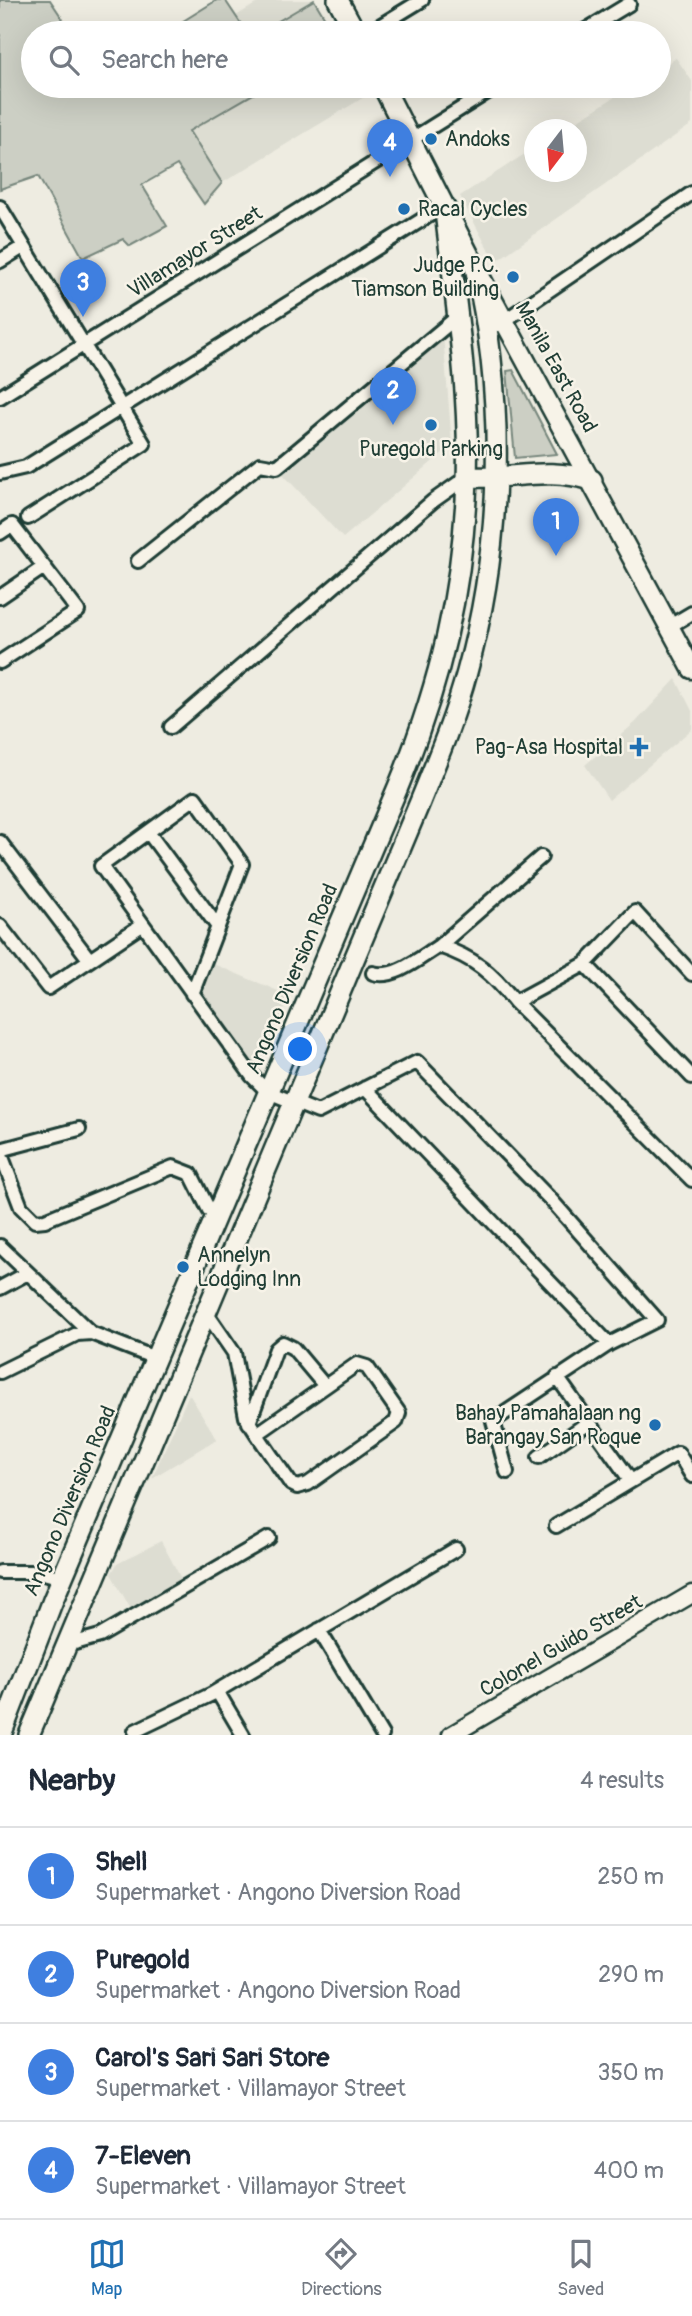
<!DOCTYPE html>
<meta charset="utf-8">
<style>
:root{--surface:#fff;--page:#f6f6f7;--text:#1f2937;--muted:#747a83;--line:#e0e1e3;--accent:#1f6fb2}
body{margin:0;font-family:Pangolin,sans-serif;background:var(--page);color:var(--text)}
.compass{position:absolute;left:524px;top:119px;width:63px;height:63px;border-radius:50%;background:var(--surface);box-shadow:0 7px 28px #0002;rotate:196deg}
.you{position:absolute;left:301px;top:1050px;width:24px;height:24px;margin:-18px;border:5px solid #fff;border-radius:50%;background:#1a73e8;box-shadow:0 0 0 10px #1a73e833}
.badge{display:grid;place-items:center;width:46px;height:46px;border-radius:50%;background:var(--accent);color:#fff;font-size:23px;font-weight:700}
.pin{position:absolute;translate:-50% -58px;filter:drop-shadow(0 2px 4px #0008)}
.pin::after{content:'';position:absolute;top:37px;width:24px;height:21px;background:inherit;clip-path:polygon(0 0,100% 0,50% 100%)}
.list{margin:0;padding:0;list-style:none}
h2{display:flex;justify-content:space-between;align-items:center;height:91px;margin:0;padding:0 28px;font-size:30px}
h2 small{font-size:23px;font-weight:400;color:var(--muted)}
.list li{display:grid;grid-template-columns:46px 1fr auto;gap:21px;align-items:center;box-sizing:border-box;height:98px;padding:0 28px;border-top:2px solid var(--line)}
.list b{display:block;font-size:26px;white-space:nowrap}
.list p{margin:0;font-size:23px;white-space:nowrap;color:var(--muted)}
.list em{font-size:23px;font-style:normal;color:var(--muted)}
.icon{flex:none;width:38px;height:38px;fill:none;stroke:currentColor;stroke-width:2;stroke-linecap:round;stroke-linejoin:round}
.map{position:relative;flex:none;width:692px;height:1735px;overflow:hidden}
.search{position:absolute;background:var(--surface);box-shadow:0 7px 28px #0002;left:21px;right:21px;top:21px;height:77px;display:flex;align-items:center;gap:18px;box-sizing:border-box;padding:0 24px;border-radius:38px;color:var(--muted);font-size:26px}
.sheet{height:483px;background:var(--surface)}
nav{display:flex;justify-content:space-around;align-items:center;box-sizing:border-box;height:98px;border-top:2px solid var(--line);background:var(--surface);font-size:19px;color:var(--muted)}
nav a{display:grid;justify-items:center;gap:4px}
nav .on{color:var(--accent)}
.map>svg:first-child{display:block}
</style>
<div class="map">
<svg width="692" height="1735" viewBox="0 0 692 1735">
<rect width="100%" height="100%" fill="#eeece1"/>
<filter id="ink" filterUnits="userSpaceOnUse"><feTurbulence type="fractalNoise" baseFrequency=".0143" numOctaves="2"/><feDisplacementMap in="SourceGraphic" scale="14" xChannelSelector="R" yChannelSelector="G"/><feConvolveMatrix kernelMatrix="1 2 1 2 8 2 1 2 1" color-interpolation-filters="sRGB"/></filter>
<g filter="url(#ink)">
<!-- built -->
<path fill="#ddddd2" d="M 262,0 L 314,0 L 258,33 L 247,33 L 236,16 Z
M 676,58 L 692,81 L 692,124 L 495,262 L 460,196 L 534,148 L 534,172 L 576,172 L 576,130 L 564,129 L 632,86 L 659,86 L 659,69 Z
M 267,86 L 361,86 L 366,96 L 222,183 L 188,131 Z
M 443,334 L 452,445 L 343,538 L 279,470 Z
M 676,679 L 692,711 L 692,729 L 609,800 L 585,765 L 635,723 Z
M 211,963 L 290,996 L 258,1070 L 199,991 Z
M 189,1394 L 217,1439 L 152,1478 Z
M 161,1541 L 183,1582 L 132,1611 L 111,1574 L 117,1564 Z"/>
<!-- green -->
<path fill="#cccfc4" stroke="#76867c" stroke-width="2" d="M 0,0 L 50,0 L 72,33 L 33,33 L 33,86 L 267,86 L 189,131 L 222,183 L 204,204 L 177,165 L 142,185 L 167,226 L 130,246 L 123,239 L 83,258 L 38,176 L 0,189 Z
M 217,0 L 225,0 L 247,33 L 164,33 Z
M 314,0 L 334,33 L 258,33 Z
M 513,370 L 557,454 L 515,458 L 507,371 Z"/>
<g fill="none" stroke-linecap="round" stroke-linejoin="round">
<!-- minor casing -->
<g stroke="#1f3d34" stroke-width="18">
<path id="minor" d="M 368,33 L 422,0
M 581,33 L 629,4
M 0,207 L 144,444 L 28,518
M 0,261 L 23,247
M 498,325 L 692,193
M 0,397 L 497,86
M 0,473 L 26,467 L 444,206
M 0,533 L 12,525 L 78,611 L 0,662
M 138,561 L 260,464 L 277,467 L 457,317
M 0,597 L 44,567
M 670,626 L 692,613
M 171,727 L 433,501 L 467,477
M 148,832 L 218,927
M 0,842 L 89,959
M 0,926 L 48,988 L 142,925
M 439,946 L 541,857
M 585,964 L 692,1077
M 373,973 C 394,980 421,957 439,946 C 475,958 492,973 515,1002 L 692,1180
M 192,994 L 242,864 L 195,798 L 101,866 L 252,1076 L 268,1092 L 318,1112 L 417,1062 L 552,1201 L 657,1320 L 609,1344 L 493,1421 L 507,1472
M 515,1002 L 585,964 L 635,912 L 692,974
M 365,1088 L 609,1344
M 0,1150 L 79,1129
M 0,1152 L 21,1207 L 35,1221 L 45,1220 L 173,1167 L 191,1174 L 209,1210 L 216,1217
M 0,1246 L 91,1333
M 0,1288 L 26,1274
M 205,1311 L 234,1353 L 246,1417 C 260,1440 276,1462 291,1484 L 297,1487 L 308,1484 L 396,1422 L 399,1413 L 367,1367 L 357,1364 L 257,1434
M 0,1372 L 77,1334 L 91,1333 L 155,1358
M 557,1377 L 631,1481
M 249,1423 L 276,1349 L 283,1343 L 293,1348 L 324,1385
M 539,1457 L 589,1422
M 556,1526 L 678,1453 L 692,1476
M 0,1572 L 40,1572 L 62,1578
M 319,1630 L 382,1735
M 64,1646 L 100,1636 L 269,1538
M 217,1691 L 243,1735
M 135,1731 L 212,1694 L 456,1549"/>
</g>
<!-- tertiary casing -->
<g stroke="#1f3d34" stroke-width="21">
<path id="tertiary" d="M 451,1735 L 692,1594"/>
</g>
<!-- secondary casing -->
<g stroke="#1f3d34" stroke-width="23">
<path id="secondary" d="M 481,278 L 692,669"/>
</g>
<!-- primary casing -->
<g stroke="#1f3d34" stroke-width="24">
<path id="primary" d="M 338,0 L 356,33
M 467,477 C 515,480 543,466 592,480
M 1,1735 L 53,1600 L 398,787 C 440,685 463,590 467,479 C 470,393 456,305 446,220
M 29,1735 L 420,802 C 437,760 455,717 467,672 C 503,542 506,399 475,267 L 383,86"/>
</g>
<!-- minor -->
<use href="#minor" stroke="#f7f3e8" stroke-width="12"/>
<!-- tertiary -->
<use href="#tertiary" stroke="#f7f3e8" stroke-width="16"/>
<!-- secondary -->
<use href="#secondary" stroke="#f7f3e8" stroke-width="18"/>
<!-- primary -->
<use href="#primary" stroke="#f7f3e8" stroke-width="19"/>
</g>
</g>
<!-- markers -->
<g fill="#1f6fb2" stroke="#f7f3e8" stroke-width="2.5">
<circle cx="431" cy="139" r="7"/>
<circle cx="404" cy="209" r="7"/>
<circle cx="513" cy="277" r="7"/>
<circle cx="431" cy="425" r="7"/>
<path d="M635.5 736.5h7v7h7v7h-7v7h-7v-7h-7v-7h7z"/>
<circle cx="183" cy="1267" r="7"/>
<circle cx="655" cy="1425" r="7"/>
</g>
<g text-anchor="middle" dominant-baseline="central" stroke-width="5" stroke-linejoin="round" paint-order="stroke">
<!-- poi labels -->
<g font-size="21" fill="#1f3d34" stroke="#f7f3e8" text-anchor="start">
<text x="445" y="139">Andoks</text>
<text x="418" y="209">Racal Cycles</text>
<text x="499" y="265" text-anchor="end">Judge P.C.<tspan x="499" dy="24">Tiamson Building</tspan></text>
<text x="431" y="449" text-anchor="middle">Puregold Parking</text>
<text x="623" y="747" text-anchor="end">Pag-Asa Hospital</text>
<text x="197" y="1255">Annelyn<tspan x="197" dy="24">Lodging Inn</tspan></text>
<text x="641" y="1413" text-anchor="end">Bahay Pamahalaan ng<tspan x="641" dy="24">Barangay San Roque</tspan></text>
</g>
<!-- street labels -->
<g font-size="21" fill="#1f3d34" stroke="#f7f3e8">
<text transform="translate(195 252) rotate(-32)">Villamayor Street</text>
<text transform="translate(556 367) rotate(61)">Manila East Road</text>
<text transform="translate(292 979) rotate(-67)">Angono Diversion Road</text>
<text transform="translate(70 1501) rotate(-67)">Angono Diversion Road</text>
<text transform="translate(561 1646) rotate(-30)">Colonel Guido Street</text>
</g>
</g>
</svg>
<svg class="compass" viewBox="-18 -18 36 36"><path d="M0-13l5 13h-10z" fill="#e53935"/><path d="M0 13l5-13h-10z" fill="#747a83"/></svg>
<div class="you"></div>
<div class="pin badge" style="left:556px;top:556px;background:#3f7fe0">1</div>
<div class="pin badge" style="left:393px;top:425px;background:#3f7fe0">2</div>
<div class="pin badge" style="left:83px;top:317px;background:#3f7fe0">3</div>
<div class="pin badge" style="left:390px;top:177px;background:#3f7fe0">4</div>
<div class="search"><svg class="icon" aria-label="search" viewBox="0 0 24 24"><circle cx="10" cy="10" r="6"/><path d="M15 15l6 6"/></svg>Search here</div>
</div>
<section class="sheet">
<h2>Nearby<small>4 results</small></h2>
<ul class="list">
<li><span class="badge" style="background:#3f7fe0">1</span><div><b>Shell</b><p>Supermarket · Angono Diversion Road</p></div><em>250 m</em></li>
<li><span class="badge" style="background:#3f7fe0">2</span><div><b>Puregold</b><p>Supermarket · Angono Diversion Road</p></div><em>290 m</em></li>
<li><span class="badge" style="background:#3f7fe0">3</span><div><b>Carol's Sari Sari Store</b><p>Supermarket · Villamayor Street</p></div><em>350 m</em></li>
<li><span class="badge" style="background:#3f7fe0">4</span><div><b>7-Eleven</b><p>Supermarket · Villamayor Street</p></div><em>400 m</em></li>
</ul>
</section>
<nav>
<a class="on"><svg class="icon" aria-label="map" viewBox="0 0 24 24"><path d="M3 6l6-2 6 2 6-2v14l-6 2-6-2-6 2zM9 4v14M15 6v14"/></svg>Map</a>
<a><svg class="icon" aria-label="directions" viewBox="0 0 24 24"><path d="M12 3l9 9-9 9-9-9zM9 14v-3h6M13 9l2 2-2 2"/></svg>Directions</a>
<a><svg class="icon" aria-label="saved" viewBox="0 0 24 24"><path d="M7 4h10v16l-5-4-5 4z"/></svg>Saved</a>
</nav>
